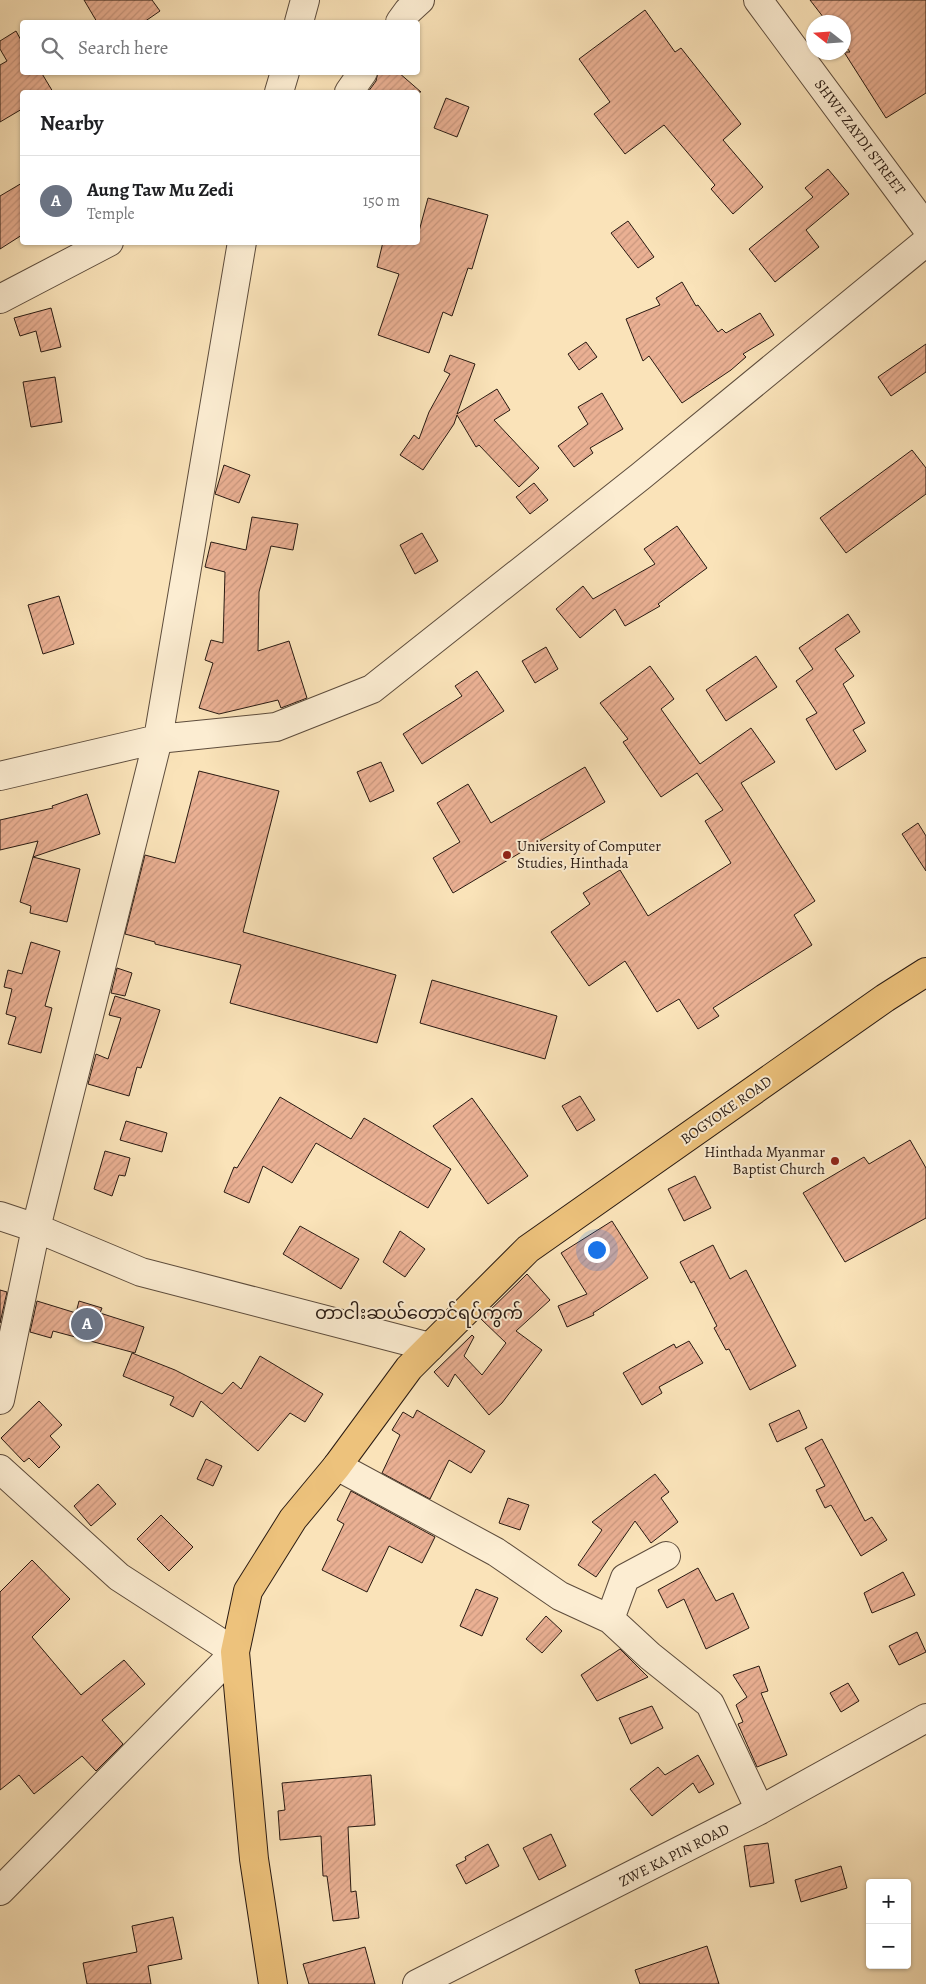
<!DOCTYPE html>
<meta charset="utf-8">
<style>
:root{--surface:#fff;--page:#f6f6f6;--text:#202124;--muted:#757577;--line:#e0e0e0;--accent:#8f2418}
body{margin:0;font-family:Alegreya,"Noto Sans Myanmar",serif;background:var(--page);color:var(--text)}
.controls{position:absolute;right:15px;bottom:15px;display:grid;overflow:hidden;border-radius:5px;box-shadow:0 1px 4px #0004}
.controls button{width:45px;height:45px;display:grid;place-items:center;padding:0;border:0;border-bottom:1px solid var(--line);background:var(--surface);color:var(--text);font:25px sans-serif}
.compass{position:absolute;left:806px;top:15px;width:45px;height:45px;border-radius:50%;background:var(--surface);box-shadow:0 1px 4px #0004;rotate:287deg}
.you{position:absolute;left:596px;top:1249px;width:18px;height:18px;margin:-12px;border:4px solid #fff;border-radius:50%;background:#1a73e8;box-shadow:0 0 0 8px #1a73e833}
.badge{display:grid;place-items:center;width:32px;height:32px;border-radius:50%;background:var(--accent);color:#fff;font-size:16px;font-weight:700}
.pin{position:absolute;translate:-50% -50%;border:2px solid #fff;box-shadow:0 1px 5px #0006}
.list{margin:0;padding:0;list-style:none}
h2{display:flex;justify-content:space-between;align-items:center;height:65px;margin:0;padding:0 20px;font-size:21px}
h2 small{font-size:16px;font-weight:400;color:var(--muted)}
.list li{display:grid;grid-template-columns:32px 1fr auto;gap:15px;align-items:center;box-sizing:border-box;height:90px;padding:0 20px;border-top:1px solid var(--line)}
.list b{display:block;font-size:19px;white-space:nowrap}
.list p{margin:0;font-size:16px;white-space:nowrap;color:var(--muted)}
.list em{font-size:16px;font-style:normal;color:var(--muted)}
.icon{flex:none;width:28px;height:28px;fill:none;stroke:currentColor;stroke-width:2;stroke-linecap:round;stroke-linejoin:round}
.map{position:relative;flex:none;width:926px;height:1984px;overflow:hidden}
.search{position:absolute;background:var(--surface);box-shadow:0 1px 4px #0004;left:20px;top:20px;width:400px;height:55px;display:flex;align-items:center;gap:12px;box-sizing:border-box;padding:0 18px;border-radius:5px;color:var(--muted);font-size:19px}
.panel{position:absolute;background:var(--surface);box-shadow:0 1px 4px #0004;left:20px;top:90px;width:400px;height:155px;border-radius:5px}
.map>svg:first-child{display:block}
</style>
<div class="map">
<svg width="926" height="1984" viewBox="0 0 926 1984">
<defs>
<pattern id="building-hatch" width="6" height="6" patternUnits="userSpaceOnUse" patternTransform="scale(1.25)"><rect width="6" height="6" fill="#eab093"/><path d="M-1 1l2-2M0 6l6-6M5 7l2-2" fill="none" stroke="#c9977e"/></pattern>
</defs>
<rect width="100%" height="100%" fill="#fae3b9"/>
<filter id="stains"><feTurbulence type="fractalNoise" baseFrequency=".004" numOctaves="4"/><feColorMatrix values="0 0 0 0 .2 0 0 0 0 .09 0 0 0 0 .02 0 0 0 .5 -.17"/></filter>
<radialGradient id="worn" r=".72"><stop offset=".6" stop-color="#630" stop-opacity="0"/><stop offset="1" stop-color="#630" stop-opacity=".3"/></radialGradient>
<!-- building -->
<path fill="url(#building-hatch)" stroke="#291a12" d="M 84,0 L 152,0 L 160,11 L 144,22 L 97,22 Z
M 810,0 L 926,0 L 926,93 L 886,118 L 844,52 L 850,52 L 844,44 L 844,22 L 827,22 Z
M 645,10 L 675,52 L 681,48 L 741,124 L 723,140 L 763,187 L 733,214 L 711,189 L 715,185 L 664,125 L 625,154 L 594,114 L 610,102 L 579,59 Z
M 16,31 L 22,42 L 22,72 L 41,72 L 53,92 L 22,92 L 22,109 L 0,122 L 0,65 L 7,61 L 0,49 L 0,41 Z
M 378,72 L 398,72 L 421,92 L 368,92 L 376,81 Z
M 446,98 L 469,107 L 457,137 L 434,128 Z
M 828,169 L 849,194 L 806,230 L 819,247 L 775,282 L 749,249 L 813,197 L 805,188 Z
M 22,183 L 22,235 L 0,249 L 0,196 Z
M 428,198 L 488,215 L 472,269 L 468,268 L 452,316 L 443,312 L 429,353 L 378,335 L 399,274 L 377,267 L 383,242 L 418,242 L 418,235 Z
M 628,221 L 654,257 L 638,268 L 611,233 Z
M 682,282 L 696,306 L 698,305 L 718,332 L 722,329 L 726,333 L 760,313 L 774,335 L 743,354 L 746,357 L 731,370 L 682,403 L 649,356 L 643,361 L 626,319 L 660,305 L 656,298 Z
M 51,308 L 61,347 L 41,352 L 36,331 L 20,336 L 14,318 Z
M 586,342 L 597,357 L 579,370 L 568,354 Z
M 926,344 L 926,372 L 891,396 L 878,377 Z
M 450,355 L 475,364 L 457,414 L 497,389 L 510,410 L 494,420 L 539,468 L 519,487 L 479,445 L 476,447 L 457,415 L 454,424 L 423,470 L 400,455 L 414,435 L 419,439 L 429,412 L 450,374 L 444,371 Z
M 55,377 L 62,422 L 31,427 L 23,382 Z
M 602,393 L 623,429 L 590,448 L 593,453 L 574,467 L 558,446 L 588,424 L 578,407 Z
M 912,450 L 926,468 L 926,494 L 846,553 L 820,518 Z
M 224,465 L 250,475 L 239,503 L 215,494 Z
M 534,483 L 548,500 L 530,514 L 516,497 Z
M 252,517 L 298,524 L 293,550 L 271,546 L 259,592 L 258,651 L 289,641 L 307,698 L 281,708 L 278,700 L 219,714 L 199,708 L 213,663 L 205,660 L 211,640 L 223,643 L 225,572 L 205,567 L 211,542 L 246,550 Z
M 677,526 L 707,568 L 658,604 L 660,606 L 625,626 L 615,609 L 580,638 L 556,609 L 583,586 L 593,599 L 655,564 L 644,549 Z
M 422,533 L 438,561 L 415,574 L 400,545 Z
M 59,596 L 74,644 L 43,654 L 28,605 Z
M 848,614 L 860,632 L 835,649 L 854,676 L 843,684 L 865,723 L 853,730 L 866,751 L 836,770 L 806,719 L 817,713 L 796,681 L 813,669 L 799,648 Z
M 546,647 L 558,669 L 535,683 L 522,661 Z
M 756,656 L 777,687 L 726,721 L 706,690 Z
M 650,666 L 674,699 L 661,709 L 700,764 L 751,728 L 775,762 L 741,783 L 815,901 L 794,915 L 812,945 L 713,1008 L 719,1016 L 698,1029 L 679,999 L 657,1012 L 625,961 L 589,986 L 551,932 L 590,904 L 583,893 L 620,870 L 648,916 L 731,863 L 705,821 L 723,810 L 697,773 L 661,797 L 623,742 L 628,739 L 600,703 Z
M 477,671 L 504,711 L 422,764 L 403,734 L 462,696 L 455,686 Z
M 381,762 L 394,791 L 370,802 L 357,772 Z
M 585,767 L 605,802 L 453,893 L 433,858 L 460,842 L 437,803 L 468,784 L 491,823 Z
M 199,771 L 279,791 L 243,932 L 396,975 L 377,1043 L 230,1003 L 241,965 L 155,944 L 155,942 L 125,934 L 145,855 L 175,863 Z
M 87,794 L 100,834 L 33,857 L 38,841 L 0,850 L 0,820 L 53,808 L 52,806 Z
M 918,823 L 926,836 L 926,871 L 902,834 Z
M 33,857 L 80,869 L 67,922 L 30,913 L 31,906 L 20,902 Z
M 31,942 L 60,951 L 45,1006 L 52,1008 L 41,1053 L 8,1044 L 16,1017 L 6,1014 L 12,989 L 4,987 L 8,970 L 22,974 Z
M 117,968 L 132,973 L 125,996 L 111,993 Z
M 432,980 L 557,1016 L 545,1059 L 420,1023 Z
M 115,996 L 160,1010 L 141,1068 L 137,1067 L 129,1096 L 88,1084 L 96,1054 L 108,1059 L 121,1018 L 109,1015 Z
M 580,1096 L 595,1120 L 577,1131 L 562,1106 Z
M 280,1097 L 351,1139 L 364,1118 L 451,1169 L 428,1208 L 316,1143 L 292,1183 L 263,1166 L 249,1203 L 224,1192 L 234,1167 L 237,1168 Z
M 472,1098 L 528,1176 L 488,1204 L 433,1126 Z
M 126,1121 L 167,1133 L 162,1152 L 120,1140 Z
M 910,1140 L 926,1168 L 926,1218 L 845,1262 L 803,1193 L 864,1157 L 869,1164 Z
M 105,1151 L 130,1158 L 125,1176 L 119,1175 L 112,1196 L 94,1189 Z
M 695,1176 L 711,1208 L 684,1221 L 668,1189 Z
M 612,1221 L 648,1278 L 593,1313 L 594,1315 L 567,1327 L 558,1306 L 587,1294 L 561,1253 Z
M 300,1226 L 359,1259 L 341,1289 L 283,1254 Z
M 400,1231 L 425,1249 L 405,1277 L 383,1262 Z
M 713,1245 L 730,1279 L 746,1270 L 796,1366 L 750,1390 L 729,1349 L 726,1350 L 714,1328 L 717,1326 L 694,1281 L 691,1283 L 680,1262 Z
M 527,1274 L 550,1300 L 516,1331 L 542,1350 L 502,1403 L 489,1415 L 455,1374 L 448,1387 L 434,1372 L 472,1335 L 474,1337 L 464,1356 L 482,1375 L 506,1343 L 481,1319 Z
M 0,1290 L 7,1292 L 0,1323 Z
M 37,1301 L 76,1313 L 79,1301 L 102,1308 L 100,1313 L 144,1327 L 135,1353 L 53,1331 L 51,1338 L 30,1332 Z
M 689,1341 L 703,1363 L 659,1387 L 662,1393 L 642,1405 L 623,1373 L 674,1344 L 676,1348 Z
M 132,1353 L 175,1370 L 222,1394 L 233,1382 L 241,1389 L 260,1356 L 323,1394 L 305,1422 L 290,1413 L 258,1451 L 201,1401 L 193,1417 L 170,1405 L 174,1397 L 123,1376 Z
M 39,1401 L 62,1425 L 50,1436 L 60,1447 L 39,1468 L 29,1458 L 24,1462 L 1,1438 Z
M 417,1410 L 485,1451 L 471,1473 L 449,1460 L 430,1499 L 382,1473 L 400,1435 L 392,1430 L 403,1412 L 413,1418 Z
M 799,1410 L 807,1428 L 777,1442 L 769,1424 Z
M 822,1439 L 865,1521 L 872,1517 L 887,1540 L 861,1556 L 831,1505 L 825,1508 L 816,1490 L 825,1486 L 805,1448 Z
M 206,1459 L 222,1466 L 213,1486 L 197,1479 Z
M 655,1474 L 669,1492 L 661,1498 L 678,1522 L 651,1543 L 635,1521 L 596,1577 L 578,1565 L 602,1530 L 592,1522 Z
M 98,1484 L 116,1504 L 91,1526 L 74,1506 Z
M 351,1491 L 435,1537 L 422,1563 L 389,1546 L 367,1592 L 322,1570 L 344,1524 L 337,1520 Z
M 508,1498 L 529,1505 L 520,1530 L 499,1523 Z
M 161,1515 L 193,1547 L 169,1571 L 137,1539 Z
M 32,1560 L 70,1599 L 32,1637 L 81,1695 L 124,1660 L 145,1684 L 102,1720 L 123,1744 L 96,1771 L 82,1756 L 34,1794 L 19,1775 L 0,1790 L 0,1592 Z
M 698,1568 L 716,1601 L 733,1593 L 749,1628 L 706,1649 L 684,1599 L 667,1608 L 658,1590 Z
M 903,1572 L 915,1595 L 872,1613 L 864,1593 Z
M 476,1589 L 498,1598 L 482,1636 L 460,1626 Z
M 546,1616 L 562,1631 L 542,1653 L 526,1639 Z
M 917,1632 L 926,1652 L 899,1665 L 889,1646 Z
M 620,1649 L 648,1677 L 597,1701 L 581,1675 Z
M 759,1666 L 768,1691 L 761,1693 L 787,1755 L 757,1767 L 738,1724 L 743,1722 L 736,1705 L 747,1697 L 733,1675 Z
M 848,1683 L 859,1701 L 841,1712 L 830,1693 Z
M 652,1706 L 663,1728 L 631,1744 L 619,1718 Z
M 698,1755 L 714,1784 L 699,1793 L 693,1783 L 652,1816 L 630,1789 L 658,1767 L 665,1775 Z
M 371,1775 L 375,1825 L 348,1827 L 351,1892 L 356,1891 L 359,1918 L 333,1921 L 327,1876 L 323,1876 L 321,1836 L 280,1840 L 278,1811 L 285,1810 L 282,1783 Z
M 551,1834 L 566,1866 L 539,1880 L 523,1848 Z
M 768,1843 L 774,1883 L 750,1887 L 744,1846 Z
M 488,1844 L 499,1866 L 466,1884 L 456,1865 L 466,1860 L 465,1857 Z
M 841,1866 L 847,1888 L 801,1902 L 795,1880 Z
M 173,1917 L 182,1959 L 148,1966 L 151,1984 L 87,1984 L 83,1963 L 137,1952 L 132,1926 Z
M 707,1946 L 719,1984 L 640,1984 L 635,1970 Z
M 365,1947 L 375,1984 L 309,1984 L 303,1964 Z"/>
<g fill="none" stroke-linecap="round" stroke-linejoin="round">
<!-- minor casing -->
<g stroke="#5d4c3c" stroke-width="30">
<path id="minor" d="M 758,0 L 926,227
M 299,22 L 305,0
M 400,22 L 408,11 L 420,0
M 279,92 L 285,72
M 349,92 L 363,72
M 0,299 L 109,242
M 0,776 L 158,739 L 276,727 L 372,689 L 641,476 L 926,242
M 0,1216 L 36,1228 L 141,1272 L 430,1347
M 0,1400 L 36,1228 L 158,739 L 242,242
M 337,1466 L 496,1552 L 560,1596 L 610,1619 L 650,1656 L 710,1704 L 760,1810
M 0,1469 L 119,1577 L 235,1652 L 0,1891
M 610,1619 L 625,1578 L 666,1556
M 417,1984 L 760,1810 L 926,1718"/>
</g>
<!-- major casing -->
<g stroke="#291a12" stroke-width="30">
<path id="major" d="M 273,1984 L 254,1859 L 235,1652 L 248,1591 L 293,1519 L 337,1466 L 409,1368 L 528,1249 L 885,998 L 926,972"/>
</g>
<!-- minor -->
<use href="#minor" stroke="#fcedd2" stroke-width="28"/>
<!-- major -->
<use href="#major" stroke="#edc27c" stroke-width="28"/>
</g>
<!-- markers -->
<g fill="#8f2418" stroke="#fcedd2" stroke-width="2">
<circle cx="507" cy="855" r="5"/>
<circle cx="835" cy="1161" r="5"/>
</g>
<g text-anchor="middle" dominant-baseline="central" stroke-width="4" stroke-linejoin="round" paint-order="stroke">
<!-- street labels -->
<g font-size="15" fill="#291a12" stroke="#fcedd2">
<text transform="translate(860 137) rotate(53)">SHWE ZAYDI STREET</text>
<text transform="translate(726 1110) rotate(-35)">BOGYOKE ROAD</text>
<text transform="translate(674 1855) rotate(-27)">ZWE KA PIN ROAD</text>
</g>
<!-- poi labels -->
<g font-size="15" fill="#291a12" stroke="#fcedd2" text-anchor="start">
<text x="517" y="846">University of Computer<tspan x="517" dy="17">Studies, Hinthada</tspan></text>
<text x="825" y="1152" text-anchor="end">Hinthada Myanmar<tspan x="825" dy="17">Baptist Church</tspan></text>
</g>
<!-- quarter labels -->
<g font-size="18" fill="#291a12" stroke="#fcedd2">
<text x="419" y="1313">တာငါးဆယ်တောင်ရပ်ကွက်</text>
</g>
</g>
<rect width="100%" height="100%" filter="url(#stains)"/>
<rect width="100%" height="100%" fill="url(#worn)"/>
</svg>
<div class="controls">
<button>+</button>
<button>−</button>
</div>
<svg class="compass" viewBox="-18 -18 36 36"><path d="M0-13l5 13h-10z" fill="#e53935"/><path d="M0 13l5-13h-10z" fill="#757577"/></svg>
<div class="you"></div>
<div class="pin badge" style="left:87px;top:1324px;background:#6b7280">A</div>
<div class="search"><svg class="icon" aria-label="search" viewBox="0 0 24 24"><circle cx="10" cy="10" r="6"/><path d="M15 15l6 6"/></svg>Search here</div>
<section class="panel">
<h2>Nearby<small></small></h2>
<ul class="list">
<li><span class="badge" style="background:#6b7280">A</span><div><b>Aung Taw Mu Zedi</b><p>Temple</p></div><em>150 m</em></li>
</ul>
</section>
</div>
